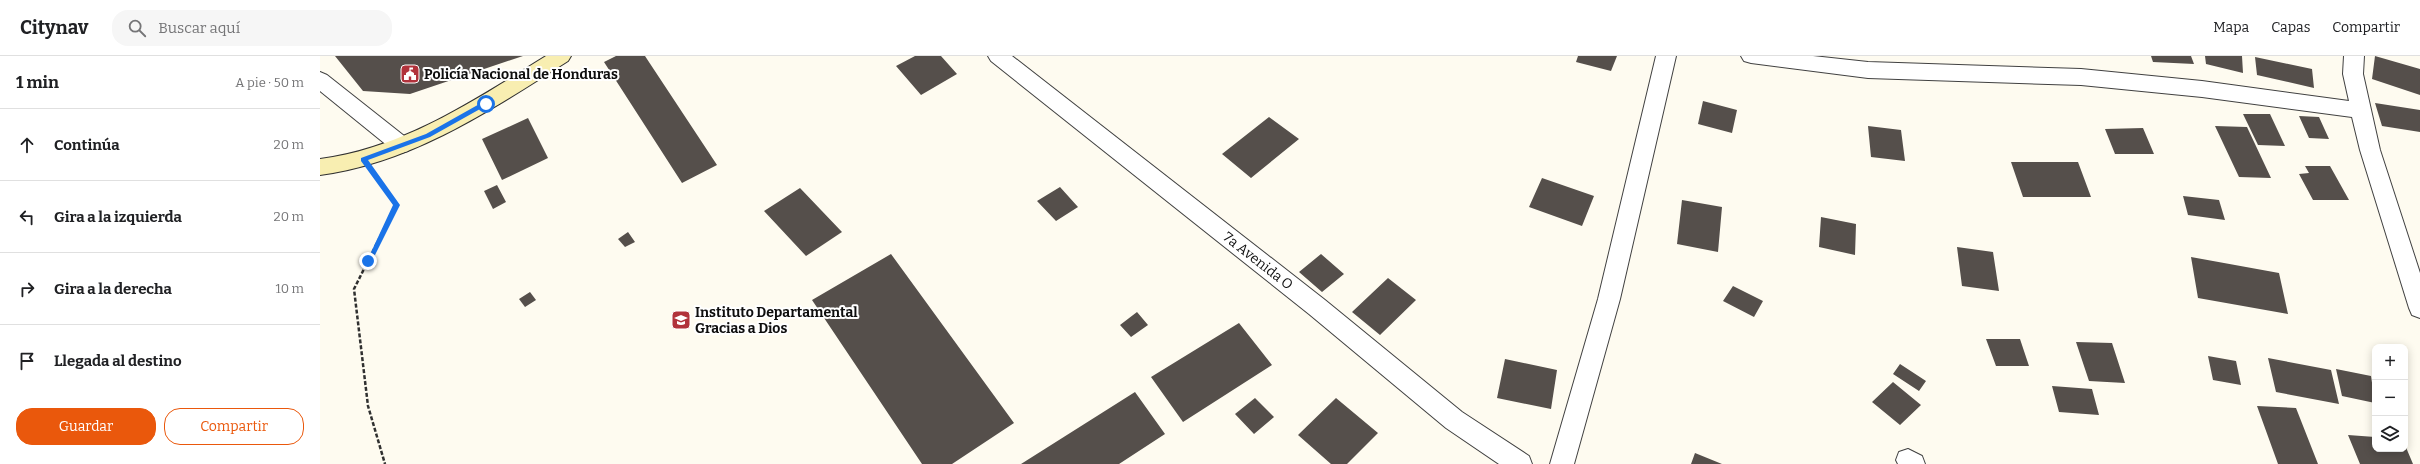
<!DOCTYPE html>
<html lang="es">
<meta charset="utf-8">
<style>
:root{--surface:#fff;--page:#f6f6f6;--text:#202124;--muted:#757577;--line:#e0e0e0;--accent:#ea580c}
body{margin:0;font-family:Bitter,serif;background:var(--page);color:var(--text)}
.controls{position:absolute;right:12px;bottom:12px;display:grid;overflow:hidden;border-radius:8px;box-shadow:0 2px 10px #0003}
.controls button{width:36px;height:36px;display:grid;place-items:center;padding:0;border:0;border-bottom:1px solid var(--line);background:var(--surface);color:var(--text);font:20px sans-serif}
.stop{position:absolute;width:12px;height:12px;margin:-9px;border:3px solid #1a73e8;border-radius:50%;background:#fff}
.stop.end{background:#1a73e8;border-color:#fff;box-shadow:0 1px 4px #0008}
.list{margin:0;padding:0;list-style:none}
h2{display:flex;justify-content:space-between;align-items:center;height:52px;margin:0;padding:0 16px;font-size:17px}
h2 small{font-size:13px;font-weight:400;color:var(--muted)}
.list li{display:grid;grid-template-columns:26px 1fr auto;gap:12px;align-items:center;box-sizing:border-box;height:72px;padding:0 16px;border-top:1px solid var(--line)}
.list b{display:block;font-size:15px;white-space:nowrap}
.list em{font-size:13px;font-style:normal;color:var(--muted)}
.actions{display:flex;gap:8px;padding:12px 16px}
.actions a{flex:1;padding:9px 0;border:1px solid var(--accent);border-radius:16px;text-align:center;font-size:14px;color:var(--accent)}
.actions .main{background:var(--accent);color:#fff}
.icon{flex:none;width:22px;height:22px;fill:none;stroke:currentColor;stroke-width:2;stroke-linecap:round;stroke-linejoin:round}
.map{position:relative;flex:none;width:2100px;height:408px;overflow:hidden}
header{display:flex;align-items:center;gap:24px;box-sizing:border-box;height:56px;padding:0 20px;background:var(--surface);border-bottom:1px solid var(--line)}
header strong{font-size:19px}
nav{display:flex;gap:22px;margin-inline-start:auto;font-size:14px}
.search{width:280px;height:36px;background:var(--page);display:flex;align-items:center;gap:10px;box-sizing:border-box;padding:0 14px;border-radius:16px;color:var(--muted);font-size:15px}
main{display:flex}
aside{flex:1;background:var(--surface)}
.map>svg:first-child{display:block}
</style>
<header>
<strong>Citynav</strong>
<div class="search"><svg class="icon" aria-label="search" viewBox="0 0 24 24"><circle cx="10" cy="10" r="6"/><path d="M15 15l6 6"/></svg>Buscar aquí</div>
<nav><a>Mapa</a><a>Capas</a><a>Compartir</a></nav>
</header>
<main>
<aside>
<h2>1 min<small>A pie · 50 m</small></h2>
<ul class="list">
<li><svg class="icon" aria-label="ahead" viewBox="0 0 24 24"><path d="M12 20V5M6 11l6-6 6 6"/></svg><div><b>Continúa</b></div><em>20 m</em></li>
<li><svg class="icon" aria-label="left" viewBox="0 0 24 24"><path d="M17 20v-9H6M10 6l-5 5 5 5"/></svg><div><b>Gira a la izquierda</b></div><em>20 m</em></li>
<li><svg class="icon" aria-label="right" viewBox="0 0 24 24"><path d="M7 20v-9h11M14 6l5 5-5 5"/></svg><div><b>Gira a la derecha</b></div><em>10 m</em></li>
<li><svg class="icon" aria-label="arrive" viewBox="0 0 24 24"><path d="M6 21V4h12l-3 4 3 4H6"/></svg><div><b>Llegada al destino</b></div></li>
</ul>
<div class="actions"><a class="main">Guardar</a><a>Compartir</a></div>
</aside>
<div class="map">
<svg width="2100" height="408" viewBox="0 0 2100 408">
<rect width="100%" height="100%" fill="#fefbf0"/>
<!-- building -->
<path fill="#554f4b" d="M 15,0 L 203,0 L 90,38 L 43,35 Z
M 296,0 L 325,0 L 397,109 L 362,127 L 284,6 Z
M 595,0 L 621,0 L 637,18 L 601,39 L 576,10 Z
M 1258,0 L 1297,0 L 1291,15 L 1256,6 Z
M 1831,0 L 1871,0 L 1874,8 L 1833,6 Z
M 1885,0 L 1922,0 L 1923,17 L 1886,8 Z
M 2055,0 L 2100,13 L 2100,39 L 2052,23 Z
M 1935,1 L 1992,13 L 1994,32 L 1937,19 Z
M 1383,45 L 1417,54 L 1412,77 L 1378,68 Z
M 2055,47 L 2100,54 L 2100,76 L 2062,70 Z
M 1923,58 L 1950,58 L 1965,90 L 1938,89 Z
M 1979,60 L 1999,61 L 2009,83 L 1989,82 Z
M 949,61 L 979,83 L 931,122 L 902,98 Z
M 208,62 L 228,102 L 182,124 L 162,83 Z
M 1548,70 L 1581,74 L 1585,105 L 1551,101 Z
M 1895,70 L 1927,71 L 1951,122 L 1919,121 Z
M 1823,72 L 1834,98 L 1795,98 L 1785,73 Z
M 1691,106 L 1758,106 L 1771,141 L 1703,141 Z
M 1985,110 L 2010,110 L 2029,144 L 1993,144 L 1979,118 L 1989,117 Z
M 1222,122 L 1274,140 L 1262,170 L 1209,151 Z
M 177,129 L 186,146 L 173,153 L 164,135 Z
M 740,131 L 758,151 L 736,165 L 717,145 Z
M 480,132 L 522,176 L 486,200 L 444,155 Z
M 1863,140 L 1899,144 L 1905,164 L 1868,159 Z
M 1362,144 L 1402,151 L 1398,196 L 1357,188 Z
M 1501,161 L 1536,168 L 1535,199 L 1499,191 Z
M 308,176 L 315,186 L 305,191 L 298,183 Z
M 1637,191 L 1673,196 L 1679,235 L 1642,230 Z
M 571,198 L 694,367 L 632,408 L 602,408 L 492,244 Z
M 1001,198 L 1024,218 L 1002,236 L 979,216 Z
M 1871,201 L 1959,217 L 1968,258 L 1878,242 Z
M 1068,222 L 1096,244 L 1060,279 L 1032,256 Z
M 1413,230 L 1443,245 L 1434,261 L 1403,245 Z
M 210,236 L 216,244 L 205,251 L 199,243 Z
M 817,256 L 828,269 L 811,281 L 800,269 Z
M 919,267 L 952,309 L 863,366 L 831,321 Z
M 1666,283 L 1700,283 L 1709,310 L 1676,310 Z
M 1756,286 L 1792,287 L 1805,327 L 1769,325 Z
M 1888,300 L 1916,305 L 1921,329 L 1893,324 Z
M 1948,302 L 2011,314 L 2019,348 L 1956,336 Z
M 1185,303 L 1237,314 L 1231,353 L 1177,342 Z
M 1580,308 L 1606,325 L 1599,335 L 1573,318 Z
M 2016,313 L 2051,320 L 2055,347 L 2022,340 Z
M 1573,326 L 1601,349 L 1580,369 L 1552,346 Z
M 1732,330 L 1772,333 L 1779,359 L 1739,356 Z
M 815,336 L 845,378 L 799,408 L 701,408 Z
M 935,342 L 954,361 L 934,378 L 915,358 Z
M 1016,342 L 1058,377 L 1027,408 L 1011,408 L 978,379 Z
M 1937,350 L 1976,352 L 1998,408 L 1958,408 Z
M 2028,379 L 2055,381 L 2055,393 L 2085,393 L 2085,389 L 2093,408 L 2040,408 Z
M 1375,397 L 1402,408 L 1371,408 Z"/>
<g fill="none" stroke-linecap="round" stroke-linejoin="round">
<!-- street casing -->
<g stroke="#414141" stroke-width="2">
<path id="street" d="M 668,0 L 692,0 L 1005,244 L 1142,356 L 1209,400 L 1212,408 L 1179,408 L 1126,372 L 989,258 L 671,5 Z
M 1336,0 L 1356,0 L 1300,243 L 1254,408 L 1230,408 L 1278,243 Z
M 1421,0 L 1493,0 L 1548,6 L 1761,13 L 1882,25 L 2029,45 L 2023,18 L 2024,0 L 2044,0 L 2043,18 L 2060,94 L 2100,217 L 2100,262 L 2092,259 L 2089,252 L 2040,94 L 2032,61 L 1882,41 L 1761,29 L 1548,22 L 1431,7 L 1424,5 Z
M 0,16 L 7,19 L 88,83 L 91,89 L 88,95 L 81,97 L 74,95 L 0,35 Z
M 1588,393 L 1602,400 L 1605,408 L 1578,408 L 1576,404 L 1579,396 Z"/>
</g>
<!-- secondary casing -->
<g stroke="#303030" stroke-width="2">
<path id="secondary" d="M 226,0 L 251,0 L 248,5 C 171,54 92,107 0,119 L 0,103 C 84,92 155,44 226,0 Z"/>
</g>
<!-- path -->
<path stroke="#303030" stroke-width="2.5" stroke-dasharray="4 2" stroke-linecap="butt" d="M 59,125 L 76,149 L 34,233 L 48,350 L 65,408"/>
<!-- street -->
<use href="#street" fill="#fff" fill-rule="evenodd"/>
<!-- secondary -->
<use href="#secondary" fill="#f8eeb1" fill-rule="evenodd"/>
</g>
<!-- route -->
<path fill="#1a73e8" d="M 163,46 L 169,48 L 110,81 L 48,104 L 80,149 L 51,207 L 46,207 L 73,149 L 41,105 L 41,102 L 106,78 Z"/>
<!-- icons -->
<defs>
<g id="civic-square" transform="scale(1)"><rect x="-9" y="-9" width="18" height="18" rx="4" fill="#b1323b" stroke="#fff"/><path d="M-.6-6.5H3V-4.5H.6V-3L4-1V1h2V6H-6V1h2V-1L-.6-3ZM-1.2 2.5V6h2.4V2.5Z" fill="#fff"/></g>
<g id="school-square" transform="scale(1)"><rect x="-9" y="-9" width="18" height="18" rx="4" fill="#b1323b" stroke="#fff"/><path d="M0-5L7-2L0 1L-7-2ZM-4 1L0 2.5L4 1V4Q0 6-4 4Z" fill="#fff"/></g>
</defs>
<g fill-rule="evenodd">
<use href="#civic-square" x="90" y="18"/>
<use href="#school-square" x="361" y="264"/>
</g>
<g text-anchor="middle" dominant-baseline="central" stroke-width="4" stroke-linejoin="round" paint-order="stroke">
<!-- poi labels -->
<g font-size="14" font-weight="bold" fill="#0e0e0e" stroke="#fff" text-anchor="start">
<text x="104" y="18">Policía Nacional de Honduras</text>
<text x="375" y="256">Instituto Departamental<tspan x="375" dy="16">Gracias a Dios</tspan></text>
</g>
<!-- street labels -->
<g font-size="14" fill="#0e0e0e" stroke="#fff">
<text transform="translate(938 205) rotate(38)">7a Avenida O</text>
</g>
</g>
</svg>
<div class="controls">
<button>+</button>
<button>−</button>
<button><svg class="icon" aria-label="layers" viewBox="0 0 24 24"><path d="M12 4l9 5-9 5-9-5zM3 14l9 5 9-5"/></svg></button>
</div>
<div class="stop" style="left:166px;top:48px"></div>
<div class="stop end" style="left:48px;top:205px"></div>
</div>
</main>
